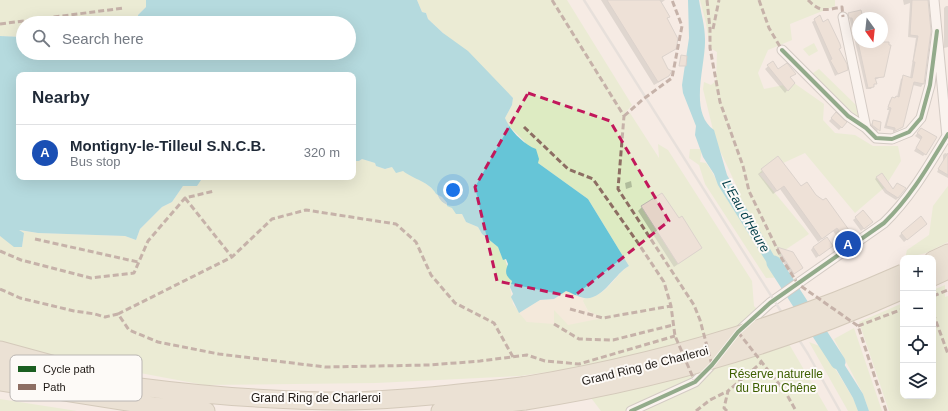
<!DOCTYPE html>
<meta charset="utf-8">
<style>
:root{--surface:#fff;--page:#f6f6f7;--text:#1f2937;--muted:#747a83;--line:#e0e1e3;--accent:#ea580c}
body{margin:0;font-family:Helvetica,sans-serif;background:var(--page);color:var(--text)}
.controls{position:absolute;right:12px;bottom:12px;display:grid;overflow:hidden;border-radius:8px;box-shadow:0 4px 16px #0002}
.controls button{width:36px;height:36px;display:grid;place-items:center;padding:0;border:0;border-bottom:1px solid var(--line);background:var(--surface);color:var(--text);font:20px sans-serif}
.compass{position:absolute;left:852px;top:12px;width:36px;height:36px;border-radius:50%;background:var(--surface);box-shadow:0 4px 16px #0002;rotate:165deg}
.you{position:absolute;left:453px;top:190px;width:14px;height:14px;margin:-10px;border:3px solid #fff;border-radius:50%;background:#1a73e8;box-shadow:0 0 0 6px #1a73e833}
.badge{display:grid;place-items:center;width:26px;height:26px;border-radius:50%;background:var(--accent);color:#fff;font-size:13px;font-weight:700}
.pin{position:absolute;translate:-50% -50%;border:2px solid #fff;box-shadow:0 1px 4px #0006}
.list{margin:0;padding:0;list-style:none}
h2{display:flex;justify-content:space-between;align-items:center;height:52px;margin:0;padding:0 16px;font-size:17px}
h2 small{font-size:13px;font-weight:400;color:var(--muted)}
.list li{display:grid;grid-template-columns:26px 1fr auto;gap:12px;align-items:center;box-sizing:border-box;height:56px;padding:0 16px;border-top:1px solid var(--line)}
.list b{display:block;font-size:15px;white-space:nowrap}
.list p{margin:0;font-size:13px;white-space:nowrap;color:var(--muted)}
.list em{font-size:13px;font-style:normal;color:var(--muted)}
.icon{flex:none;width:22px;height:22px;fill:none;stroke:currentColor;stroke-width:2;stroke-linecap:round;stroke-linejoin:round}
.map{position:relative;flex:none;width:948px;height:411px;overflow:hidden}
.search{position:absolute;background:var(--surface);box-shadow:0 4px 16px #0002;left:16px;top:16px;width:340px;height:44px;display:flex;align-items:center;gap:10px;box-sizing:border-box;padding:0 14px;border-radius:22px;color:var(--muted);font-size:15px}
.panel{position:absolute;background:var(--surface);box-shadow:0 4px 16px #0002;left:16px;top:72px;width:340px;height:108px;border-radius:8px}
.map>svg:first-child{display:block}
</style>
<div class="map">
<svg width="948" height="411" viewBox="0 0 948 411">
<rect width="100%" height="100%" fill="#f5ebe4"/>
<!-- green -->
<path fill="#ddebc2" d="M 0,0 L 146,0 L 146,7 L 138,15 L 138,23 L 23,23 L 23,37 L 0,36 Z
M 417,0 L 567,0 L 632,105 L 625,113 L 630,113 L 659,158 L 658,144 L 668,150 L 752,281 L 754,306 L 789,344 L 828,411 L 601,411 L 569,369 L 520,376 L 376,383 L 204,385 L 39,354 L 0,342 L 0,236 L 22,247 L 24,233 L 17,230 L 38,233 L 125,236 L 136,240 L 140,229 L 162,207 L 172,202 L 183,186 L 202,180 L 203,177 L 353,177 L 353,161 L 359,161 L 362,159 L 375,163 L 376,166 L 386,169 L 392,167 L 403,171 L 425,183 L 433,189 L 436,194 L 442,197 L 447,203 L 462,214 L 466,222 L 478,227 L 482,234 L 498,247 L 503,259 L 505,259 L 512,281 L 510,287 L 513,304 L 527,322 L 554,310 L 602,318 L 588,311 L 582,300 C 587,297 592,298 597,295 C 609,290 618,272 629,266 L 588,199 L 538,163 L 524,141 L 508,125 L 505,118 L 512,105 L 513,98 L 428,19 L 426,13 L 422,12 Z
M 700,0 L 835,0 L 835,6 L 790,24 L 792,40 L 768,50 L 758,73 L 764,89 L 794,83 L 824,104 L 823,120 L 835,133 L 855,135 L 873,146 L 898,146 L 901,161 L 885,187 L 855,213 L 805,153 L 759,174 L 809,234 L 782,252 L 780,258 L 786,277 L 766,278 L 705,184 L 699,165 L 689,158 L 690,149 L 702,149 L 700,162 L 706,163 C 715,175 720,189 729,201 L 737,187 L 716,142 L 703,89 L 704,82 L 711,85 L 716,81 L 717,52 L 710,48 L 706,23 Z
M 814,43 L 818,51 L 809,56 L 803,49 Z
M 819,69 L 858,107 L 858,117 L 810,75 Z
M 948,186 L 948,242 L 926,253 L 905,258 L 907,250 L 929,235 L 933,206 Z
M 945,285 L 945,297 L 948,296 L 948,411 L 889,411 L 859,322 L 903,303 L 903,396 L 933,396 L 933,290 Z
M 854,328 L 882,411 L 869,411 L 863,394 L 834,339 Z
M 809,342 L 822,347 L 853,398 L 859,411 L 848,411 Z
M 0,399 L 77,411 L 0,411 Z"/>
<!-- sand -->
<path fill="#f1e7d0" d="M 566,291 L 585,298 L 583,301 L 588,311 L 603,318 L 568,325 L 554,310 L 554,324 L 527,322 L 519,313 L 540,300 L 554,299 Z"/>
<!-- water -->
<path fill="#66c5d7" d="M 146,0 L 417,0 L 422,12 L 426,13 L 428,19 L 443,33 L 468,51 L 513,98 L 512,105 L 505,118 C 510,130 523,144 536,149 L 539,159 L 538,163 L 588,199 L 629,266 C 615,273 603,301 584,298 C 578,297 572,293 566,291 L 554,299 L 540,300 L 519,313 L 511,297 L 513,294 L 510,287 L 512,281 C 505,275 505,272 508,264 L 506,259 L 503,260 L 498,247 L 482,234 L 478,227 L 466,222 L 462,214 L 456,214 L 452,208 L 447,206 L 447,203 L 442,197 L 436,194 C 430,182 413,179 403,171 L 396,173 L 392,167 L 385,169 L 376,166 L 375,163 L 362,159 L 359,161 L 353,161 L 353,75 L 19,75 L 19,177 L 203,177 L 197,186 L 183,186 L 172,202 L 162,207 L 140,229 L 136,240 L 125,236 L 38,233 L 19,230 L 24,233 L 22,247 L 14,247 L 0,236 L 0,36 L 23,37 L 23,53 L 349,53 L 349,23 L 138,23 L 138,15 L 146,7 Z
M 688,0 L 699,0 C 701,13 705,26 705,39 C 706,65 688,112 714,130 L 727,175 L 787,278 L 779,282 L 718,185 L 714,174 L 703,157 L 695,135 L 696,126 L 683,93 L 682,85 L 689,38 Z
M 830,342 L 863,394 L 869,411 L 858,411 L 853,398 L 824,348 Z"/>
<!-- shadow -->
<path fill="#0003" d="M 601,0 L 665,0 L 661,3 L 669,17 L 666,19 L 675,48 L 661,58 L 668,75 L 663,80 L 654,85 Z
M 903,0 L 927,0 L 930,31 L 923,84 L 921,87 L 913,85 L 902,126 L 893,133 L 893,130 L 884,128 L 889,110 L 887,110 L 890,100 L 897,97 L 901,79 L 904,77 L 910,78 L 916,38 L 908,37 L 910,3 L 904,5 Z
M 946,6 L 948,6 L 948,47 L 944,48 L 944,8 Z
M 849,16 L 862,18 L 858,18 L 858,42 L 874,42 L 883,76 L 875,80 L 875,83 L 871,89 L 866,89 Z
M 820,17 L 840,48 L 839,50 L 847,69 L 835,76 L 812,22 Z
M 772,63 L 777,70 L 794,74 L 789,78 L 793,83 L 785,93 L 765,69 Z
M 836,114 L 845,123 L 839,130 L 829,121 Z
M 873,121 L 880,123 L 877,132 L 870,127 Z
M 921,129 L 925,154 L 923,156 L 914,151 L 921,140 L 915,136 Z
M 945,153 L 948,154 L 948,178 L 937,172 L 943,161 L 943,155 Z
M 778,157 L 800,188 L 823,201 L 848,240 L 843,245 L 833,231 L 818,242 L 780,189 L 773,194 L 758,174 Z
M 877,177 L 893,190 L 897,184 L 898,198 L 896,200 L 885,193 L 875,179 Z
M 631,181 L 632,187 L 626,189 L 625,183 Z
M 642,207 L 678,220 L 701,248 L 674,267 L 638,211 Z
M 863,212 L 869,224 L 861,231 L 853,220 Z
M 923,226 L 904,242 L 899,236 L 902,233 Z
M 832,246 L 816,258 L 811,250 L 813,247 Z
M 778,248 L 800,270 L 791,275 L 776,250 Z"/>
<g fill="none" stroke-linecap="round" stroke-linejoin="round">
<!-- river -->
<path stroke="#66c5d7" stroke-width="15" d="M 774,263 L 838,362"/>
</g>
<!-- building -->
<path fill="#e5d4c8" stroke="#bcb5af" d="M 607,0 L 660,0 L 670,17 L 667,18 L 678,39 L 676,49 L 662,57 L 668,69 L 672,71 L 669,76 L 658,82 Z
M 912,0 L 928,0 L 931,31 L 924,84 L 914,82 L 903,127 L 895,131 L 895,128 L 886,126 L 891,108 L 888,107 L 892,97 L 895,98 L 896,96 L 899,97 L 903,75 L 912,78 L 915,62 L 913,62 L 918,36 L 910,35 Z
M 861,10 L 863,18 L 858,18 L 858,30 L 855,31 L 852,18 L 849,18 L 848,13 Z
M 820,15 L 823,22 L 828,19 L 840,44 L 841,48 L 839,49 L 847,64 L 848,70 L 838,74 L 830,60 L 832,59 L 814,19 Z
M 858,42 L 889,42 L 889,45 L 891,45 L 884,77 L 875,78 L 877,84 L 874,84 L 874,87 L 868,88 Z
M 681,55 L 687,56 L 686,66 L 679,66 Z
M 773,61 L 778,69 L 787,63 L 796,74 L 790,77 L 795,83 L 788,91 L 767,65 Z
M 836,112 L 847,122 L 842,128 L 831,118 Z
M 873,120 L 881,122 L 880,131 L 872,125 Z
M 921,128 L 937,137 L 926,155 L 916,148 L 922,137 L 917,133 Z
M 948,153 L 948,175 L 938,169 Z
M 778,156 L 801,186 L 807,182 L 816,195 L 823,200 L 826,198 L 854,237 L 847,242 L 837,228 L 822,239 L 784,186 L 777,191 L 761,169 Z
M 882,173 L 893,189 L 897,183 L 906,188 L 898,198 L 887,191 L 876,177 Z
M 662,193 L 679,218 L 682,216 L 702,248 L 678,264 L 641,206 Z
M 863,210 L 873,222 L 864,229 L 855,217 Z
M 921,216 L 927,224 L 907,240 L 901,233 Z
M 827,237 L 833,246 L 819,256 L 813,247 Z
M 777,247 L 793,252 L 803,268 L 794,274 Z"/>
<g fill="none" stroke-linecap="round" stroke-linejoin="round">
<!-- street casing -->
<g stroke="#aba49e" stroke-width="11">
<path id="street" d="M 934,0 L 947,137
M 843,17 L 866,128
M 782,50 L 848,116 L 866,128 L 876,138 L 892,139 L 909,132 L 921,118 L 930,85 L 937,31
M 739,331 L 770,303 L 884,223 C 911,197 929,165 948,134
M 631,411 L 695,382 L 715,361"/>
</g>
<!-- highway casing -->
<g stroke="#aca189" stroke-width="19">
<path id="highway" d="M 933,260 L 948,253
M 933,277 L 948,270
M 0,350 L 55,365
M 0,365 C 114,386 229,401 345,401 C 404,400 463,393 522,386
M 0,382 L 153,406 L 206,411
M 440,411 L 525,401"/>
</g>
<!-- street -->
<use href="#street" stroke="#fefcfb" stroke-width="9"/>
<!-- highway -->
<use href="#highway" stroke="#ddd5c0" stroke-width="17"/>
<!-- rail -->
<path stroke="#d6d3d1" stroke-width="2.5" d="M 584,0 L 808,354 L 840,411"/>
<!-- highway-bridge casing -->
<g stroke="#aca189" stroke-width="19" stroke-linecap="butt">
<path id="highway-bridge" d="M 522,386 C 656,364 779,328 903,273
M 525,401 C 655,381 783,344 903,290"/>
</g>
<!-- highway-bridge -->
<use href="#highway-bridge" stroke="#ddd5c0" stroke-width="17"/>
<!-- quiet -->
<path stroke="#8d6e63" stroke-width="3" stroke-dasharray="6 3" stroke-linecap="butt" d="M 552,0 L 624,116 L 618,189 L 694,305 L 700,320 L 712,365
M 707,0 L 710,29 L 710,48 L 720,102 L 743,166 L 749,191 L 782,259 L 798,284 L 858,326 L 886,411
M 759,0 L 769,28 L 782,50
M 808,0 C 821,13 825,10 842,7 L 843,17
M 0,24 L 124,8
M 713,29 L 719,0
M 624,116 L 642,100 L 672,78 L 682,26 L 672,0
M 524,127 L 568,169 L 593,179 L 638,243 L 664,282 L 671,306 L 675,336 L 695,382
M 185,198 L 232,257
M 35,239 L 138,262
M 0,251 L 21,260 L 91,278 L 134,273 L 148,241 L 185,198 L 214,191
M 0,289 L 20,298 L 74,311 L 95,314 L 105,317 L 118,314
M 933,296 L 948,290
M 570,309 L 603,318 L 671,306
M 933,313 L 948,354
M 554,324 L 579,339 L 613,340 L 673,325
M 858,326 L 903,309
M 738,332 L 786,393 L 796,411
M 513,357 L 494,323 L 455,303 L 431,275 L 416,242 L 396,224 L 306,210 L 272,219 L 232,257 L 118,314 L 129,330 L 158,342 L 219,354 L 325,367 L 430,365 L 480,361 L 527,355 L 545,361 L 579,364 L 675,336
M 696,411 L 710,400 L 728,391
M 727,411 L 724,408 L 728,391 L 762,362"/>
<!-- cycleway casing -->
<g stroke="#fdfaf7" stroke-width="6">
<path id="cycleway" d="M 782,50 L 848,116 L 866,128 L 876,138 L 892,139 L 909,132 L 921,118 L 930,85 L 937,31
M 631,411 L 695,382 L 712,365 L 738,332 L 770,303 L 884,223 C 911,197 929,165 948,134"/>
</g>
<!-- cycleway -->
<use href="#cycleway" stroke="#1b5e20" stroke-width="4"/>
</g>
<!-- marked area -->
<path d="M0 0H948V411H0ZM 528,93 L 610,121 L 669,221 L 573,297 L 497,281 L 475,187 Z" fill="#f5ebe4" fill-opacity=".55" fill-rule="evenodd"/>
<path fill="none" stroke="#c2185b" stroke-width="3" stroke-dasharray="8 5" stroke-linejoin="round" d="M 528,93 L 610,121 L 669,221 L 573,297 L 497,281 L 475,187 Z"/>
<g text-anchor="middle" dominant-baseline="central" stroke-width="4" stroke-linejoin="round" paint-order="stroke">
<!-- street labels -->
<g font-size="12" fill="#1d1713" stroke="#fdfaf7">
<text transform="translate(645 366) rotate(-14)">Grand Ring de Charleroi</text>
<text x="316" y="398">Grand Ring de Charleroi</text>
</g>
<!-- park labels -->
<g font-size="12" fill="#3d5f00" stroke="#fdfaf7">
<text x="776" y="374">Réserve naturelle<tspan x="776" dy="14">du Brun Chêne</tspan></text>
</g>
<!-- water labels -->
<g font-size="13" font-style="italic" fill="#003d48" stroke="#fdfaf7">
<text transform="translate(746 216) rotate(60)">L'Eau d'Heure</text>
</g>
</g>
<!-- legend -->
<rect x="10" y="355" width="132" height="46" rx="6" fill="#fdfaf7" stroke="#bab6b3" stroke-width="1"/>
<rect x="18" y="366" width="18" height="6" fill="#1b5e20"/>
<rect x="18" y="384" width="18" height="6" fill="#8d6e63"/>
<g font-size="11" fill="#1d1713">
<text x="43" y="373">Cycle path</text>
<text x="43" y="391">Path</text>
</g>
</svg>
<div class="controls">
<button>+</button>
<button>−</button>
<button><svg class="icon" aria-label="locate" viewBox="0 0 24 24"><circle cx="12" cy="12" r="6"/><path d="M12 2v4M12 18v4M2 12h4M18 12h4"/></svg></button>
<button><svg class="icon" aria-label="layers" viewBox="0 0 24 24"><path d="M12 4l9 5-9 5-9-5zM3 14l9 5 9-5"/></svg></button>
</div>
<svg class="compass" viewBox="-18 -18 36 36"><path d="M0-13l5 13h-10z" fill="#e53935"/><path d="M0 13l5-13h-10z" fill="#747a83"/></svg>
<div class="you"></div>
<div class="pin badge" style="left:848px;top:244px;background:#1a4fb4">A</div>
<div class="search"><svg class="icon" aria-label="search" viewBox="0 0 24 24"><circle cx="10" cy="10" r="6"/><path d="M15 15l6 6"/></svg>Search here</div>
<section class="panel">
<h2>Nearby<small></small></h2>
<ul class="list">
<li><span class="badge" style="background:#1a4fb4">A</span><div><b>Montigny-le-Tilleul S.N.C.B.</b><p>Bus stop</p></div><em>320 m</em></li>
</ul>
</section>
</div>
